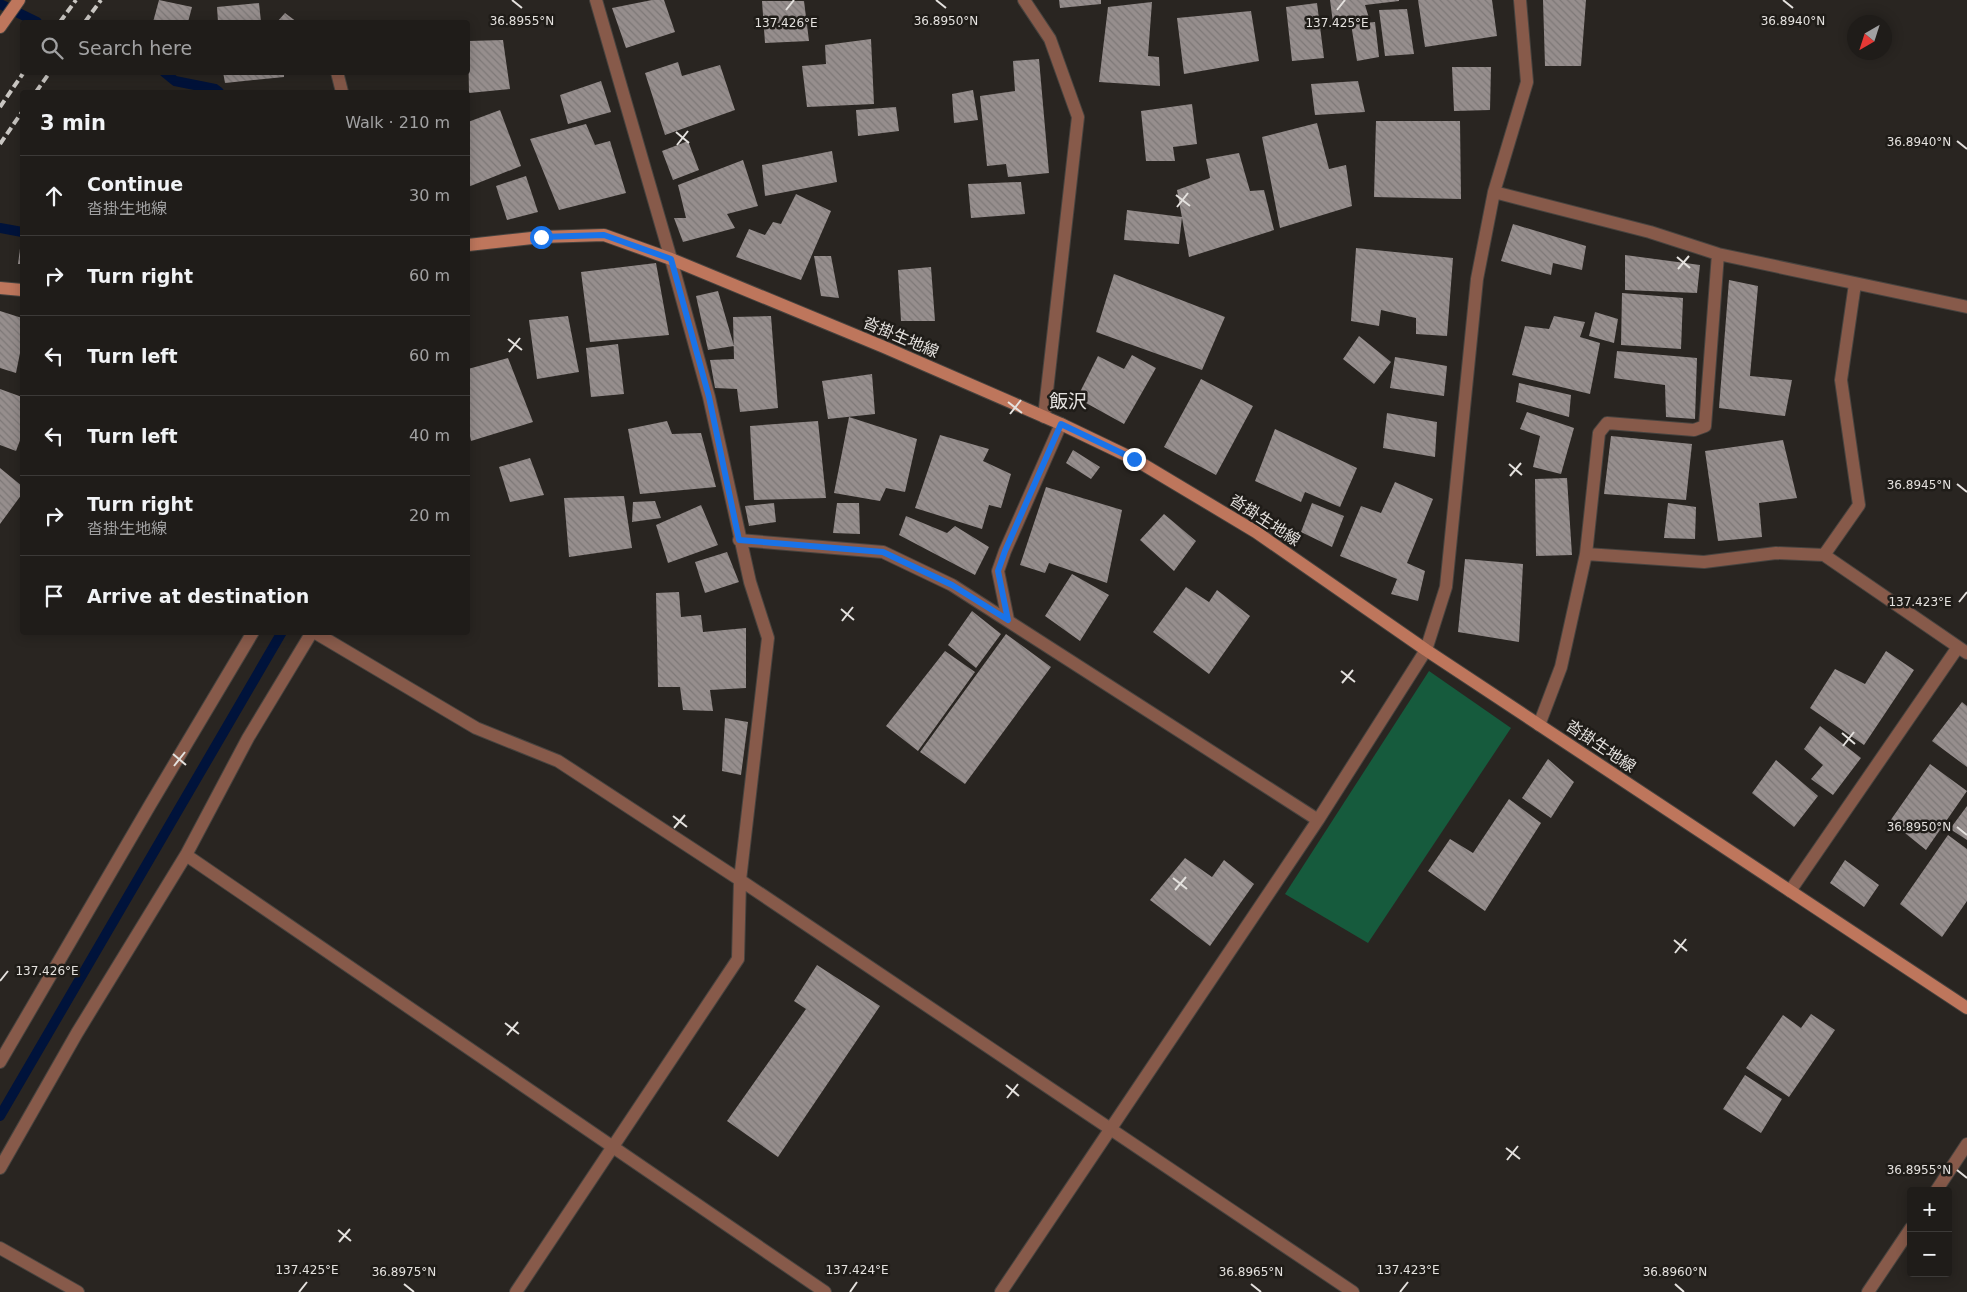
<!DOCTYPE html>
<meta charset="utf-8">
<style>
:root{--surface:#1f1c19;--page:#2c2926;--text:#f1f3f6;--muted:#a1a1a2;--line:#3c3a38}
body{margin:0;font-family:"DejaVu Sans","Noto Sans JP",sans-serif;background:var(--page);color:var(--text)}
.controls{position:absolute;right:15px;bottom:15px;display:grid;overflow:hidden;border-radius:5px;box-shadow:0 2px 12px #0003}
.controls button{width:45px;height:45px;display:grid;place-items:center;padding:0;border:0;border-bottom:1px solid var(--line);background:var(--surface);color:var(--text);font:25px sans-serif}
.compass{position:absolute;left:1847px;top:15px;width:45px;height:45px;border-radius:50%;background:var(--surface);box-shadow:0 2px 12px #0003;rotate:219deg}
.stop{position:absolute;width:15px;height:15px;margin:-11px;border:4px solid #1a73e8;border-radius:50%;background:#fff}
.stop.end{background:#1a73e8;border-color:#fff;box-shadow:0 1px 5px #0008}
.list{margin:0;padding:0;list-style:none}
h2{display:flex;justify-content:space-between;align-items:center;height:65px;margin:0;padding:0 20px;font-size:21px}
h2 small{font-size:16px;font-weight:400;color:var(--muted)}
.list li{display:grid;grid-template-columns:32px 1fr auto;gap:15px;align-items:center;box-sizing:border-box;height:80px;padding:0 20px;border-top:1px solid var(--line)}
.list b{display:block;font-size:19px;white-space:nowrap}
.list p{margin:0;font-size:16px;white-space:nowrap;color:var(--muted)}
.list em{font-size:16px;font-style:normal;color:var(--muted)}
.icon{flex:none;width:28px;height:28px;fill:none;stroke:currentColor;stroke-width:2;stroke-linecap:round;stroke-linejoin:round}
.map{position:relative;flex:none;width:1967px;height:1292px;overflow:hidden}
.search{position:absolute;background:var(--surface);box-shadow:0 2px 12px #0003;left:20px;top:20px;width:450px;height:55px;display:flex;align-items:center;gap:12px;box-sizing:border-box;padding:0 18px;border-radius:5px;color:var(--muted);font-size:19px}
.panel{position:absolute;background:var(--surface);box-shadow:0 2px 12px #0003;left:20px;top:90px;width:450px;height:545px;border-radius:5px}
.map>svg:first-child{display:block}
</style>
<div class="map">
<svg width="1967" height="1292" viewBox="0 0 1967 1292">
<defs>
<pattern id="building-back-hatch" width="6" height="6" patternUnits="userSpaceOnUse" patternTransform="scale(1.25)"><rect width="6" height="6" fill="#968e8d"/><path d="M-1 5l2 2M0 0l6 6M5-1l2 2" fill="none" stroke="#7d7877"/></pattern>
</defs>
<rect width="100%" height="100%" fill="#292521"/>
<!-- green -->
<path fill="#165b3d" d="M 1429,671 L 1511,728 L 1368,943 L 1285,894 Z"/>
<g fill="none" stroke-linecap="round" stroke-linejoin="round">
<!-- stream -->
<path stroke="#00133b" stroke-width="10" d="M 0,4 L 37,22
M 164,72 L 175,81 L 215,89 L 219,92
M 0,228 L 22,232
M 0,1116 L 282,632"/>
</g>
<!-- building -->
<path fill="url(#building-back-hatch)" d="M 159,0 L 192,7 L 188,22 L 153,22 Z
M 652,0 L 664,0 L 675,32 L 626,48 L 612,8 Z
M 1059,0 L 1101,0 L 1101,4 L 1060,8 Z
M 1330,0 L 1399,0 L 1399,1 L 1365,5 L 1369,18 L 1333,23 Z
M 1418,0 L 1492,0 L 1497,36 L 1425,47 Z
M 1543,0 L 1586,0 L 1581,66 L 1545,66 Z
M 762,1 L 804,1 L 809,41 L 765,43 Z
M 1152,2 L 1148,56 L 1159,57 L 1160,86 L 1099,82 L 1108,7 Z
M 259,3 L 261,22 L 218,22 L 217,7 Z
M 1317,3 L 1324,58 L 1292,61 L 1286,7 Z
M 1407,9 L 1414,54 L 1385,56 L 1379,10 Z
M 1251,11 L 1259,61 L 1184,74 L 1177,18 Z
M 285,13 L 297,22 L 277,22 Z
M 1375,22 L 1379,57 L 1357,61 L 1351,24 Z
M 871,39 L 874,104 L 807,107 L 802,66 L 826,64 L 825,45 Z
M 503,40 L 510,89 L 469,93 L 468,41 Z
M 1039,59 L 1049,173 L 1008,177 L 1006,164 L 987,166 L 980,96 L 1015,91 L 1013,61 Z
M 678,62 L 682,76 L 720,65 L 735,110 L 665,135 L 645,73 Z
M 1452,67 L 1491,67 L 1490,110 L 1454,111 Z
M 223,72 L 284,72 L 284,77 L 225,83 Z
M 601,81 L 611,112 L 568,124 L 560,95 Z
M 1358,81 L 1365,112 L 1315,115 L 1311,84 Z
M 973,90 L 978,120 L 954,123 L 952,94 Z
M 1192,104 L 1197,144 L 1173,147 L 1175,161 L 1146,161 L 1141,111 Z
M 896,107 L 899,131 L 858,136 L 856,110 Z
M 500,110 L 521,166 L 468,187 L 468,122 Z
M 1376,121 L 1460,121 L 1461,199 L 1374,197 Z
M 1317,123 L 1329,169 L 1346,165 L 1352,206 L 1280,228 L 1262,137 Z
M 586,124 L 595,145 L 610,141 L 626,193 L 559,210 L 530,139 Z
M 688,141 L 699,170 L 673,180 L 662,151 Z
M 832,151 L 837,182 L 765,196 L 762,165 Z
M 1239,153 L 1250,191 L 1264,190 L 1274,230 L 1189,257 L 1177,190 L 1210,178 L 1206,159 Z
M 743,160 L 758,206 L 727,214 L 735,228 L 683,242 L 674,218 L 686,218 L 678,185 Z
M 526,176 L 538,212 L 507,220 L 496,186 Z
M 1021,182 L 1025,214 L 971,218 L 968,184 Z
M 796,194 L 831,211 L 801,280 L 736,257 L 749,229 L 765,235 L 773,222 L 781,224 Z
M 1127,210 L 1182,217 L 1179,244 L 1124,240 Z
M 1513,224 L 1586,246 L 1582,270 L 1553,263 L 1551,275 L 1501,261 Z
M 21,241 L 22,241 L 22,264 L 18,264 Z
M 1356,248 L 1453,258 L 1447,336 L 1416,334 L 1416,318 L 1381,310 L 1379,326 L 1351,321 Z
M 1625,255 L 1700,265 L 1697,293 L 1625,290 Z
M 814,256 L 831,256 L 839,298 L 821,296 Z
M 656,263 L 669,335 L 590,342 L 581,272 Z
M 931,267 L 935,321 L 901,321 L 898,270 Z
M 1114,274 L 1225,317 L 1202,370 L 1096,332 Z
M 1729,280 L 1758,286 L 1750,376 L 1792,380 L 1785,416 L 1719,408 Z
M 718,291 L 734,346 L 708,350 L 696,296 Z
M 1622,293 L 1683,298 L 1681,349 L 1621,345 Z
M 0,311 L 22,318 L 22,343 L 16,373 L 0,368 Z
M 1595,312 L 1618,319 L 1614,343 L 1589,336 Z
M 568,316 L 579,372 L 537,379 L 529,320 Z
M 771,316 L 778,408 L 740,412 L 737,389 L 715,388 L 710,360 L 734,359 L 733,317 Z
M 1554,316 L 1585,322 L 1580,337 L 1600,343 L 1590,394 L 1512,375 L 1525,326 L 1549,329 Z
M 1359,336 L 1391,362 L 1374,384 L 1343,359 Z
M 618,344 L 624,394 L 591,397 L 586,348 Z
M 1617,351 L 1697,358 L 1695,419 L 1666,417 L 1665,385 L 1614,378 Z
M 1132,355 L 1156,368 L 1124,424 L 1077,398 L 1098,356 L 1124,369 Z
M 1395,357 L 1447,366 L 1444,396 L 1390,388 Z
M 508,358 L 533,422 L 471,441 L 468,426 L 468,369 Z
M 872,374 L 875,414 L 828,419 L 822,381 Z
M 1201,379 L 1253,406 L 1216,475 L 1164,447 Z
M 1519,383 L 1571,395 L 1569,417 L 1516,402 Z
M 0,389 L 22,397 L 22,435 L 16,451 L 0,445 Z
M 1527,412 L 1574,428 L 1561,474 L 1533,467 L 1540,436 L 1520,429 Z
M 1387,413 L 1437,422 L 1435,457 L 1383,448 Z
M 849,417 L 917,439 L 905,492 L 886,488 L 880,501 L 834,493 Z
M 667,421 L 672,434 L 701,433 L 716,487 L 640,494 L 628,429 Z
M 818,421 L 826,498 L 754,500 L 750,426 Z
M 1275,429 L 1357,468 L 1340,507 L 1305,492 L 1301,502 L 1255,481 Z
M 940,435 L 989,449 L 983,461 L 1011,474 L 1001,508 L 989,505 L 982,529 L 915,508 Z
M 1611,436 L 1692,444 L 1686,500 L 1604,494 Z
M 1783,440 L 1797,498 L 1759,503 L 1762,537 L 1718,541 L 1705,451 Z
M 1073,450 L 1100,467 L 1091,479 L 1066,463 Z
M 530,458 L 544,495 L 510,502 L 499,467 Z
M 0,468 L 22,486 L 22,494 L 0,524 Z
M 1567,478 L 1572,555 L 1536,556 L 1535,479 Z
M 1395,482 L 1433,499 L 1407,563 L 1425,571 L 1418,601 L 1391,594 L 1397,579 L 1340,556 L 1361,506 L 1381,513 Z
M 1046,487 L 1122,510 L 1107,583 L 1049,563 L 1045,573 L 1020,565 Z
M 624,496 L 632,548 L 569,557 L 564,498 Z
M 655,501 L 661,518 L 632,522 L 633,502 Z
M 774,503 L 776,522 L 749,526 L 745,506 Z
M 837,503 L 859,503 L 860,534 L 833,533 Z
M 1312,503 L 1344,516 L 1332,547 L 1301,532 Z
M 1668,503 L 1696,507 L 1695,539 L 1664,538 Z
M 701,505 L 718,545 L 668,563 L 656,525 Z
M 1164,514 L 1196,541 L 1174,571 L 1140,540 Z
M 906,516 L 947,533 L 955,526 L 989,547 L 975,575 L 899,535 Z
M 727,552 L 739,582 L 705,593 L 695,562 Z
M 1465,559 L 1523,564 L 1519,642 L 1458,632 Z
M 1072,574 L 1109,595 L 1080,641 L 1045,616 Z
M 1186,587 L 1209,602 L 1217,590 L 1250,616 L 1209,674 L 1153,632 Z
M 679,592 L 681,617 L 701,615 L 703,632 L 746,628 L 746,688 L 710,690 L 713,711 L 683,710 L 680,687 L 658,687 L 656,593 Z
M 972,611 L 1001,634 L 976,668 L 948,645 Z
M 1006,634 L 1051,667 L 965,784 L 920,752 Z
M 945,651 L 975,672 L 918,751 L 886,726 Z
M 1886,651 L 1914,670 L 1864,745 L 1810,708 L 1835,669 L 1865,684 Z
M 1962,702 L 1967,706 L 1967,767 L 1932,741 Z
M 725,718 L 748,722 L 741,775 L 722,771 Z
M 1820,726 L 1861,758 L 1833,795 L 1811,779 L 1823,765 L 1804,749 Z
M 1548,759 L 1574,782 L 1551,818 L 1522,798 Z
M 1776,760 L 1818,796 L 1794,827 L 1752,793 Z
M 1930,764 L 1967,791 L 1926,850 L 1890,821 Z
M 1509,799 L 1541,823 L 1485,911 L 1428,871 L 1450,839 L 1473,853 Z
M 1967,806 L 1967,840 L 1950,829 Z
M 1948,835 L 1967,849 L 1967,901 L 1942,937 L 1900,904 Z
M 1185,858 L 1212,877 L 1224,860 L 1254,884 L 1210,946 L 1150,900 Z
M 1845,860 L 1879,885 L 1864,907 L 1830,883 Z
M 817,965 L 880,1006 L 778,1157 L 727,1121 L 806,1009 L 794,1001 Z
M 1811,1014 L 1835,1030 L 1789,1097 L 1746,1068 L 1783,1015 L 1801,1028 Z
M 1745,1075 L 1782,1099 L 1761,1133 L 1723,1109 Z"/>
<g fill="none" stroke-linecap="round" stroke-linejoin="round">
<!-- street casing -->
<g stroke="#47433f" stroke-width="14">
<path id="street" d="M 1024,0 L 1050,39 L 1078,117 L 1044,417
M 337,72 L 342,92
M 1494,192 L 1650,232 L 1718,254 L 1967,307
M 739,540 L 883,552 L 952,585 L 1318,820
M 1586,554 L 1599,433 L 1607,423 L 1694,430 L 1705,426 L 1718,254
M 1824,555 L 1859,505 L 1841,380 L 1855,284
M 1008,620 L 998,571 L 1005,551 L 1061,424
M 314,632 L 476,728 L 558,761 L 740,880 L 1353,1292
M 1539,725 L 1561,667 L 1586,554 L 1704,562 L 1776,553 L 1824,555 L 1967,653
M 186,855 L 825,1292
M 1790,891 L 1958,647
M 0,1062 L 150,805 L 253,632
M 0,1168 L 77,1033 L 186,855 L 248,738 L 312,632
M 1936,1191 L 1967,1144
M 0,1248 L 78,1292
M 516,1292 L 738,959 L 740,880 L 768,638 L 750,582 L 709,397 L 671,259 L 596,0
M 1001,1292 L 1318,820 L 1426,650 L 1446,587 L 1477,279 L 1494,192 L 1527,82 L 1520,0
M 1868,1292 L 1911,1228"/>
</g>
<!-- secondary casing -->
<g stroke="#47433f" stroke-width="14">
<path id="secondary" d="M 0,27 L 19,0
M 468,245 L 541,237 L 604,235 L 671,259 L 884,347 L 1061,424 L 1134,459 L 1256,532 L 1426,650 L 1967,1008
M 0,288 L 22,290"/>
</g>
<!-- street -->
<use href="#street" stroke="#875a4a" stroke-width="12"/>
<!-- secondary -->
<use href="#secondary" stroke="#be765c" stroke-width="12"/>
<!-- rail -->
<path stroke="#c9c6c2" stroke-width="4" stroke-dasharray="8 4" stroke-linecap="butt" d="M 60,22 L 76,0
M 85,22 L 101,0
M 36,92 L 50,72
M 0,107 L 24,72
M 0,144 L 22,112"/>
</g>
<g fill="none" stroke-linecap="round" stroke-linejoin="round">
<!-- route -->
<path stroke="#1a73e8" stroke-width="6" d="M 541,237 L 604,235 L 671,259 L 709,397 L 739,540 L 883,552 L 952,585 L 1008,620 L 998,571 L 1005,551 L 1061,424 L 1134,459"/>
</g>
<!-- ticks -->
<path fill="none" stroke="#e4e1de" stroke-width="2" d="M 512,0 L 522,8M 936,0 L 946,8M 1783,0 L 1793,8M 786,10 L 794,0M 1337,10 L 1345,0M 676,132 L 689,143M 1957,141 L 1967,149M 677,145 L 688,131M 1176,195 L 1190,206M 1177,207 L 1188,193M 1677,257 L 1690,268M 1678,269 L 1689,256M 508,339 L 522,350M 509,352 L 520,338M 1008,402 L 1022,413M 1010,414 L 1021,400M 1509,464 L 1522,475M 1510,476 L 1521,463M 1957,484 L 1967,492M 1959,602 L 1967,592M 841,609 L 854,620M 842,621 L 853,607M 1341,671 L 1355,682M 1342,683 L 1353,670M 1842,733 L 1855,744M 1843,746 L 1854,732M 173,754 L 186,765M 174,766 L 185,752M 673,816 L 687,827M 1957,827 L 1967,835M 674,828 L 685,815M 1173,878 L 1187,889M 1175,890 L 1186,877M 1674,940 L 1687,951M 1675,953 L 1686,939M 0,981 L 8,971M 505,1023 L 519,1034M 507,1035 L 518,1022M 1006,1085 L 1019,1096M 1007,1098 L 1018,1084M 1506,1148 L 1520,1159M 1507,1160 L 1518,1146M 1957,1170 L 1967,1178M 338,1230 L 351,1241M 339,1242 L 350,1229M 404,1284 L 414,1292M 1251,1284 L 1261,1292M 1675,1284 L 1684,1292M 299,1292 L 307,1282M 850,1292 L 857,1282M 1400,1292 L 1408,1282"/>
<g text-anchor="middle" dominant-baseline="central" stroke-width="5" stroke-linejoin="round" paint-order="stroke">
<!-- street labels -->
<g font-size="16" fill="#e4e1de" stroke="#1f1c18">
<text transform="translate(901 337) rotate(23)">沓掛生地線</text>
<text transform="translate(1265 520) rotate(33)">沓掛生地線</text>
<text transform="translate(1601 746) rotate(34)">沓掛生地線</text>
</g>
<!-- quarter labels -->
<g font-size="19" fill="#e4e1de" stroke="#1f1c18">
<text x="1068" y="401">飯沢</text>
</g>
</g>
<g font-size="12" text-anchor="middle" fill="#e4e1de" stroke="#1f1c18" stroke-width="5" stroke-linejoin="round" paint-order="stroke">
<text x="522" y="25">36.8955°N</text>
<text x="946" y="25">36.8950°N</text>
<text x="1793" y="25">36.8940°N</text>
<text x="786" y="27">137.426°E</text>
<text x="1337" y="27">137.425°E</text>
<text x="1919" y="146">36.8940°N</text>
<text x="1919" y="489">36.8945°N</text>
<text x="1920" y="606">137.423°E</text>
<text x="1919" y="831">36.8950°N</text>
<text x="47" y="975">137.426°E</text>
<text x="1919" y="1174">36.8955°N</text>
<text x="307" y="1274">137.425°E</text>
<text x="857" y="1274">137.424°E</text>
<text x="1408" y="1274">137.423°E</text>
<text x="404" y="1276">36.8975°N</text>
<text x="1251" y="1276">36.8965°N</text>
<text x="1675" y="1276">36.8960°N</text>
</g>
</svg>
<div class="controls">
<button>+</button>
<button>−</button>
</div>
<svg class="compass" viewBox="-18 -18 36 36"><path d="M0-13l5 13h-10z" fill="#e53935"/><path d="M0 13l5-13h-10z" fill="#a1a1a2"/></svg>
<div class="stop" style="left:541px;top:237px"></div>
<div class="stop end" style="left:1134px;top:459px"></div>
<div class="search"><svg class="icon" aria-label="search" viewBox="0 0 24 24"><circle cx="10" cy="10" r="6"/><path d="M15 15l6 6"/></svg>Search here</div>
<section class="panel">
<h2>3 min<small>Walk · 210 m</small></h2>
<ul class="list">
<li><svg class="icon" aria-label="ahead" viewBox="0 0 24 24"><path d="M12 20V5M6 11l6-6 6 6"/></svg><div><b>Continue</b><p>沓掛生地線</p></div><em>30 m</em></li>
<li><svg class="icon" aria-label="right" viewBox="0 0 24 24"><path d="M7 20v-9h11M14 6l5 5-5 5"/></svg><div><b>Turn right</b></div><em>60 m</em></li>
<li><svg class="icon" aria-label="left" viewBox="0 0 24 24"><path d="M17 20v-9H6M10 6l-5 5 5 5"/></svg><div><b>Turn left</b></div><em>60 m</em></li>
<li><svg class="icon" aria-label="left" viewBox="0 0 24 24"><path d="M17 20v-9H6M10 6l-5 5 5 5"/></svg><div><b>Turn left</b></div><em>40 m</em></li>
<li><svg class="icon" aria-label="right" viewBox="0 0 24 24"><path d="M7 20v-9h11M14 6l5 5-5 5"/></svg><div><b>Turn right</b><p>沓掛生地線</p></div><em>20 m</em></li>
<li><svg class="icon" aria-label="arrive" viewBox="0 0 24 24"><path d="M6 21V4h12l-3 4 3 4H6"/></svg><div><b>Arrive at destination</b></div></li>
</ul>
</section>
</div>
